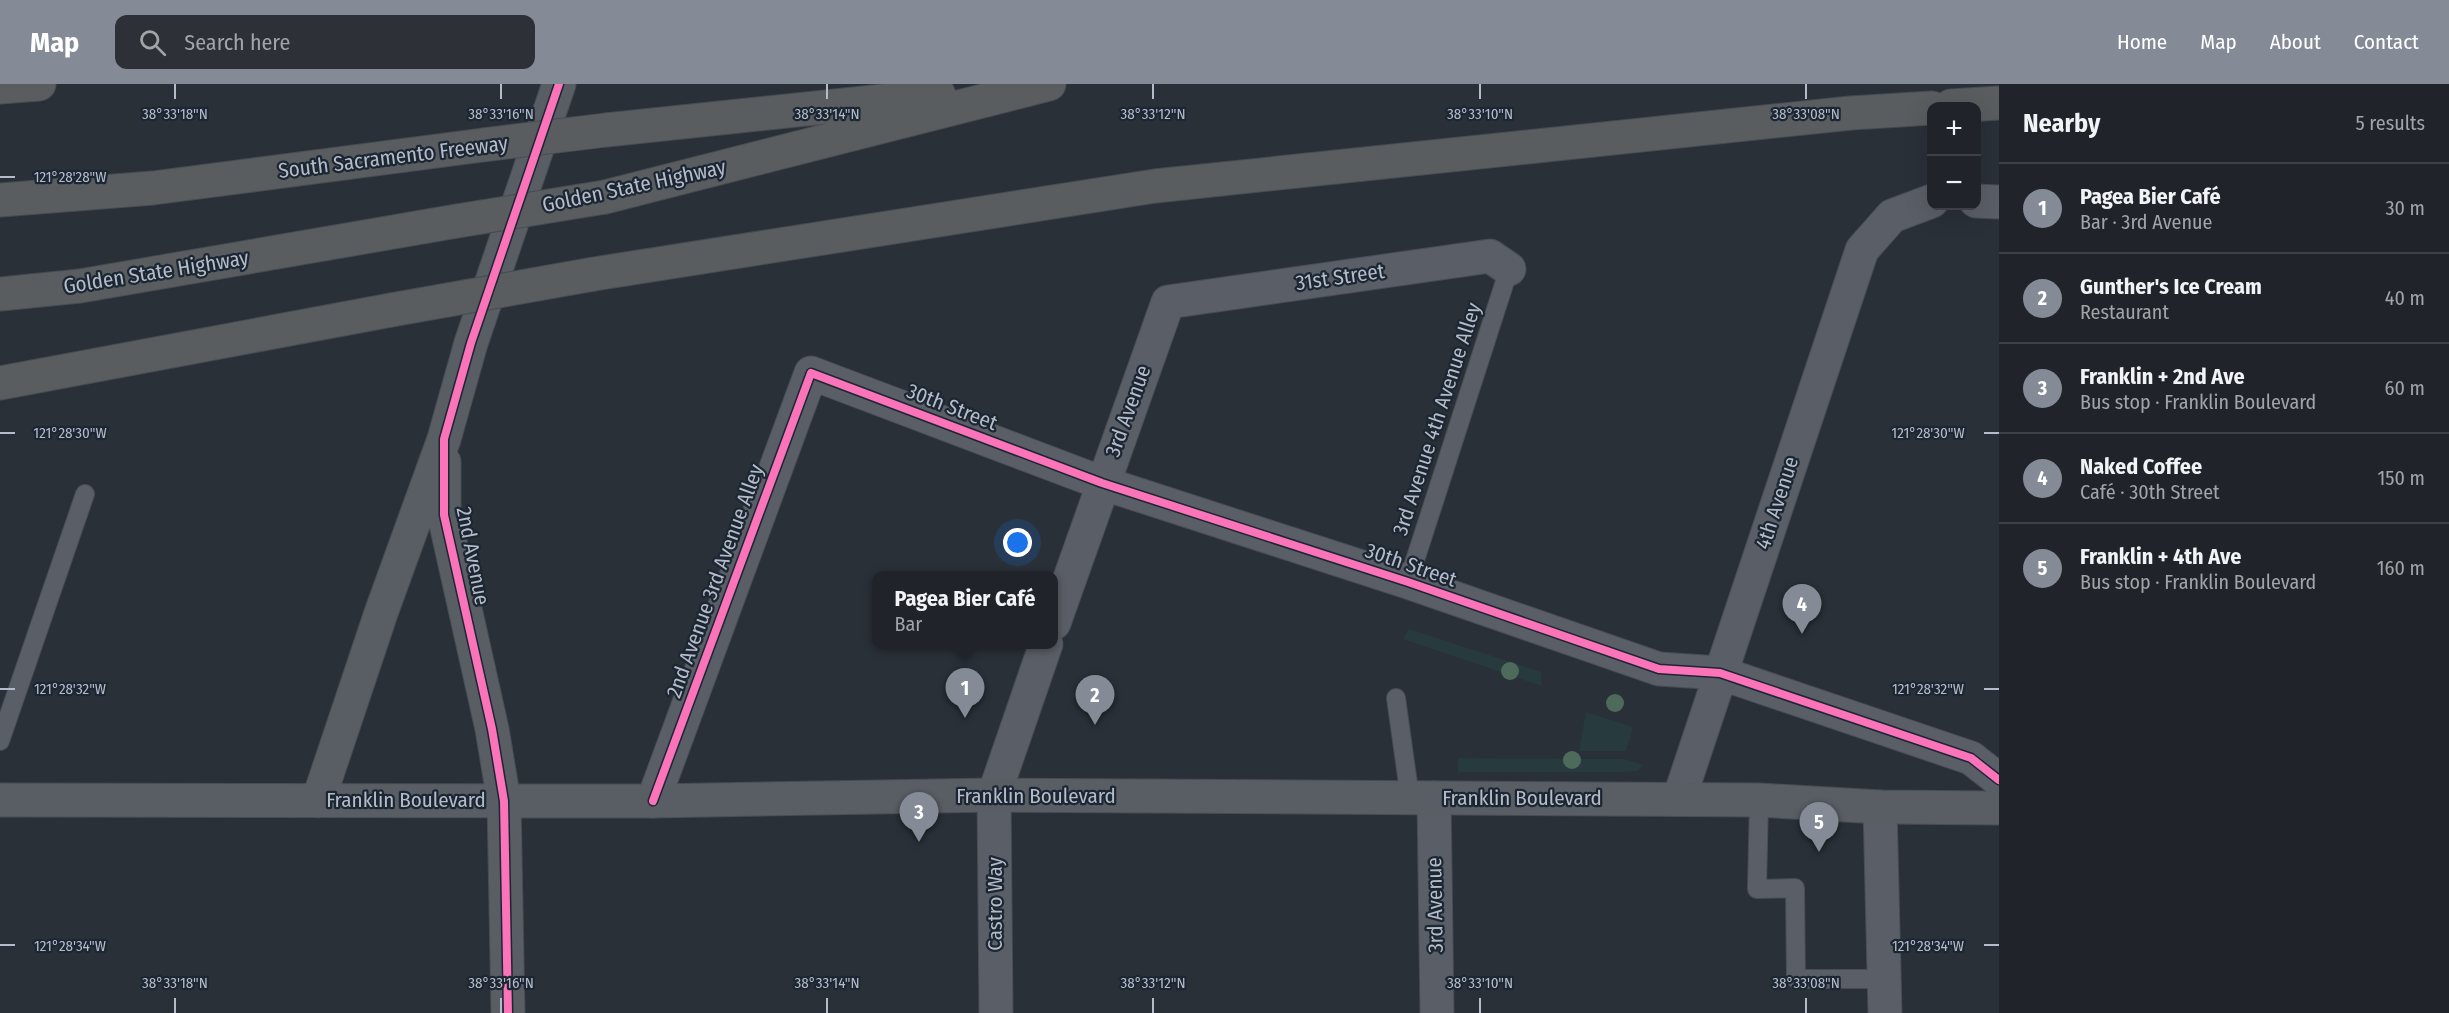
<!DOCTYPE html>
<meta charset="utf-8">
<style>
:root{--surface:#20242a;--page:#2d3036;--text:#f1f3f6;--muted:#a2a4a8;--line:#3d4147;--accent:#848b96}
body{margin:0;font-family:"Fira Sans Condensed",sans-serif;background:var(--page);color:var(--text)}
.controls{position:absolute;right:18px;top:18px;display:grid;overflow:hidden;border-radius:12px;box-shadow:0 6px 24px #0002}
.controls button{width:54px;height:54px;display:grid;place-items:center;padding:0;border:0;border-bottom:2px solid var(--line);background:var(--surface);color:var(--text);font:30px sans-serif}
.you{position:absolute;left:1018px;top:459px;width:21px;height:21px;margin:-15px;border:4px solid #fff;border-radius:50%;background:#1a73e8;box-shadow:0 0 0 9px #1a73e833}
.badge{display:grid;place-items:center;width:39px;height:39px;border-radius:50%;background:var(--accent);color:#fff;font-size:20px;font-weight:700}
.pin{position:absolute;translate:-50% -50px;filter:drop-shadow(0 2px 3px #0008)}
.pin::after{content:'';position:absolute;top:32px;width:21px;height:18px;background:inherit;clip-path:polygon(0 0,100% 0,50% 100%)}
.popup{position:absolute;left:872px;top:487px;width:186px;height:78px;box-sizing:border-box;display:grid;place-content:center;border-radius:12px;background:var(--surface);filter:drop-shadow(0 2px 4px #0005);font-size:20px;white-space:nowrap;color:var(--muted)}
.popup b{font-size:22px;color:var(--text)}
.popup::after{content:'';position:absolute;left:50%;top:100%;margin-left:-12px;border:12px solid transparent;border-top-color:var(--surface)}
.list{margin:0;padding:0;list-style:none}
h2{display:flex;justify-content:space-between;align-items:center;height:78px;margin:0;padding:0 24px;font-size:26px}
h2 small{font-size:20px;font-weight:400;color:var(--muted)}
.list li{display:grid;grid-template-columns:39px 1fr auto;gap:18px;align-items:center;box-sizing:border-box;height:90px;padding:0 24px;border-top:2px solid var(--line)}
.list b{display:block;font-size:22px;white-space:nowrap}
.list p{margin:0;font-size:20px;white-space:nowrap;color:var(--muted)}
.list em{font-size:20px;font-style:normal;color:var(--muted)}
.icon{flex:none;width:33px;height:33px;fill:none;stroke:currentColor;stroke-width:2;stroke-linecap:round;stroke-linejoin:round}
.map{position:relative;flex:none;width:1999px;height:929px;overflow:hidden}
header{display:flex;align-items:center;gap:36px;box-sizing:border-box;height:84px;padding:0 30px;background:var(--accent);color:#fff}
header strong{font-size:28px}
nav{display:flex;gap:33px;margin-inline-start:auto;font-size:21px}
.search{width:420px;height:54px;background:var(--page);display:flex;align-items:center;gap:15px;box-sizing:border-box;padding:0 21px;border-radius:12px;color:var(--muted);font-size:22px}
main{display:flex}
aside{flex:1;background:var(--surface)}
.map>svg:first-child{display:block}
</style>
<header>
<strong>Map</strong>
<div class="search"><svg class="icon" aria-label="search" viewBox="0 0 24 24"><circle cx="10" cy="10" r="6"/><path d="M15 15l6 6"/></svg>Search here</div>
<nav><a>Home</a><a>Map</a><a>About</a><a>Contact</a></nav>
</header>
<main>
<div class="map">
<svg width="1999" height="929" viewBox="0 0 1999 929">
<rect width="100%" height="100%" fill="#2a3038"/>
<!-- green -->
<path fill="#273a3e" d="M 1409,545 L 1541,588 L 1542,602 L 1403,555 Z
M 1586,628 L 1633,643 L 1626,667 L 1579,667 Z
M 1458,674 L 1624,675 L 1643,681 L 1638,687 L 1624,688 L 1458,688 Z"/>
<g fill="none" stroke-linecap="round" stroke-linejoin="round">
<!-- lane casing -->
<g stroke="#484c53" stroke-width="20">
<path id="lane" d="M 1408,498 L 1509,185
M 1396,614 L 1410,714
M 0,657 L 85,410
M 1759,716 L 1757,805 L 1795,804 L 1796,895 L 1884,895"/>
</g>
<!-- street casing -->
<g stroke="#484c53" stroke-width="35">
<path id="street" d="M 1976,117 L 1999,118
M 1054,539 L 1168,218 L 1490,172 L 1509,185
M 1434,714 L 1437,929
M 1679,715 L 1862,166 L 1892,132 L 1932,117
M 653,717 L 811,289 L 1102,399 L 1408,498 L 1659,585 L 1720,589 L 1971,674 L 1999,696
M 1880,723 L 1885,929
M 996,929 L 994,711 L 1046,560"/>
</g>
<!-- secondary casing -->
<g stroke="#484c53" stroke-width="35">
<path id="secondary" d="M 444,378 L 444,431 L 492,645 L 504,717 L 508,929
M 0,716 L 653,717 L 994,711 L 1759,716 L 1880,723 L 1999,724
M 318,717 L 381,529 L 444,355 L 471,259 L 559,0"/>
</g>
<!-- highway casing -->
<g stroke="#474c53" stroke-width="35">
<path id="highway" d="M 0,3 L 39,0
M 1951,22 L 1999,19
M 606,46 L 939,11
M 605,113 L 1049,0
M 0,116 L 153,104 L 483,61
M 594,190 L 1155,102 L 1851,29 L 1932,24
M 0,210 L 80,202 L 457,137
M 0,299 L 391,226"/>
</g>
<!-- lane -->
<use href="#lane" stroke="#5a5e66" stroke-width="18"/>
<!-- street -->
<use href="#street" stroke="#5a5e66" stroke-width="33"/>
<!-- secondary -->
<use href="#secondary" stroke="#595d64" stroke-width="33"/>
<!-- highway -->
<use href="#highway" stroke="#5a5d60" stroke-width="33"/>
<!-- highway-bridge casing -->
<g stroke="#474c53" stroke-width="35" stroke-linecap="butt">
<path id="highway-bridge" d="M 483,61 L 606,46
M 457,137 L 605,113
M 391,226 L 594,190"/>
</g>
<!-- highway-bridge -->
<use href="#highway-bridge" stroke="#5a5d60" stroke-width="33"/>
<!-- cycleway casing -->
<g stroke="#1d2633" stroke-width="11">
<path id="cycleway" d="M 653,717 L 811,289 L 1102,399 L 1408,498 L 1659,585 L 1720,589 L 1971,674 L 1999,696
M 508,929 L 504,717 L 492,645 L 444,431 L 444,355 L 471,259 L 559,0"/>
</g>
<!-- cycleway -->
<use href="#cycleway" stroke="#fb73b8" stroke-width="8"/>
</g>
<!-- trees -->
<g fill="#4e6a5a">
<circle cx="1510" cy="587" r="9"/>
<circle cx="1615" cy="619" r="9"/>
<circle cx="1572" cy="676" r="9"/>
</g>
<!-- ticks -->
<path fill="none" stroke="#b4bcc9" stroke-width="2" d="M 175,0 L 175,15M 501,0 L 501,15M 827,0 L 827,15M 1153,0 L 1153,15M 1480,0 L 1480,15M 1806,0 L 1806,15M 0,93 L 15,93M 0,349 L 15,349M 1984,349 L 1999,349M 0,605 L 15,605M 1984,605 L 1999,605M 0,861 L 15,861M 1984,861 L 1999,861M 175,914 L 175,929M 501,914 L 501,929M 827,914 L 827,929M 1153,914 L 1153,929M 1480,914 L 1480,929M 1806,914 L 1806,929"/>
<g text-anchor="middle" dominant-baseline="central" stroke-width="4.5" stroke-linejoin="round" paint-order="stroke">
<!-- street labels -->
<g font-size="21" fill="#b4bcc9" stroke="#1d2633">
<text transform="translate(393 73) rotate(-7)">South Sacramento Freeway</text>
<text transform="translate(634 102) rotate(-12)">Golden State Highway</text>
<text transform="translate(156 188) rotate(-9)">Golden State Highway</text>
<text transform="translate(1340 193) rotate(-8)">31st Street</text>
<text transform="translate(952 323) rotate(21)">30th Street</text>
<text transform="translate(1128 327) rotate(-70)">3rd Avenue</text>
<text transform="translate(1437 335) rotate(-72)">3rd Avenue 4th Avenue Alley</text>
<text transform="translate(1777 419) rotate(-72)">4th Avenue</text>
<text transform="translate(473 472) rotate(79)">2nd Avenue</text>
<text transform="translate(1411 481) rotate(19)">30th Street</text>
<text transform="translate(715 497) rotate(-70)">2nd Avenue 3rd Avenue Alley</text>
<text x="1036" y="712">Franklin Boulevard</text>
<text x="1522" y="714">Franklin Boulevard</text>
<text x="406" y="716">Franklin Boulevard</text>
<text transform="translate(995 820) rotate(-90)">Castro Way</text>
<text transform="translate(1435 821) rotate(-91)">3rd Avenue</text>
</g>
</g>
<g font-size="15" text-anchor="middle" fill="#b4bcc9" stroke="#1d2633" stroke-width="4.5" stroke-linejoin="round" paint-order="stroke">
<text x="175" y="35">38°33'18"N</text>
<text x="501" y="35">38°33'16"N</text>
<text x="827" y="35">38°33'14"N</text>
<text x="1153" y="35">38°33'12"N</text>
<text x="1480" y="35">38°33'10"N</text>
<text x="1806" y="35">38°33'08"N</text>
<text x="70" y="98">121°28'28"W</text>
<text x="1928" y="354">121°28'30"W</text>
<text x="70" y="354">121°28'30"W</text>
<text x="1928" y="610">121°28'32"W</text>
<text x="70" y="610">121°28'32"W</text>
<text x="1928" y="867">121°28'34"W</text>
<text x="70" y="867">121°28'34"W</text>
<text x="175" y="904">38°33'18"N</text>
<text x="501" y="904">38°33'16"N</text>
<text x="827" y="904">38°33'14"N</text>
<text x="1153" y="904">38°33'12"N</text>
<text x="1480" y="904">38°33'10"N</text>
<text x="1806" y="904">38°33'08"N</text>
</g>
</svg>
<div class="controls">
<button>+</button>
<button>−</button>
</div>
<div class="you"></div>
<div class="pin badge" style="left:965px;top:634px">1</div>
<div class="popup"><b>Pagea Bier Café</b>Bar</div>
<div class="pin badge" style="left:1095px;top:641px">2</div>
<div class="pin badge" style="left:919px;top:758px">3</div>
<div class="pin badge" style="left:1802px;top:550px">4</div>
<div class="pin badge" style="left:1819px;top:768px">5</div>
</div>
<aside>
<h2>Nearby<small>5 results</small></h2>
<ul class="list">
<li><span class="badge">1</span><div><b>Pagea Bier Café</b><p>Bar · 3rd Avenue</p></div><em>30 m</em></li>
<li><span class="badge">2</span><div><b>Gunther's Ice Cream</b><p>Restaurant</p></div><em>40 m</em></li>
<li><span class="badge">3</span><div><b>Franklin + 2nd Ave</b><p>Bus stop · Franklin Boulevard</p></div><em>60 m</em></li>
<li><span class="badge">4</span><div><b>Naked Coffee</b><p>Café · 30th Street</p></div><em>150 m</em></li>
<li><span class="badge">5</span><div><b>Franklin + 4th Ave</b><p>Bus stop · Franklin Boulevard</p></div><em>160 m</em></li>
</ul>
</aside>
</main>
